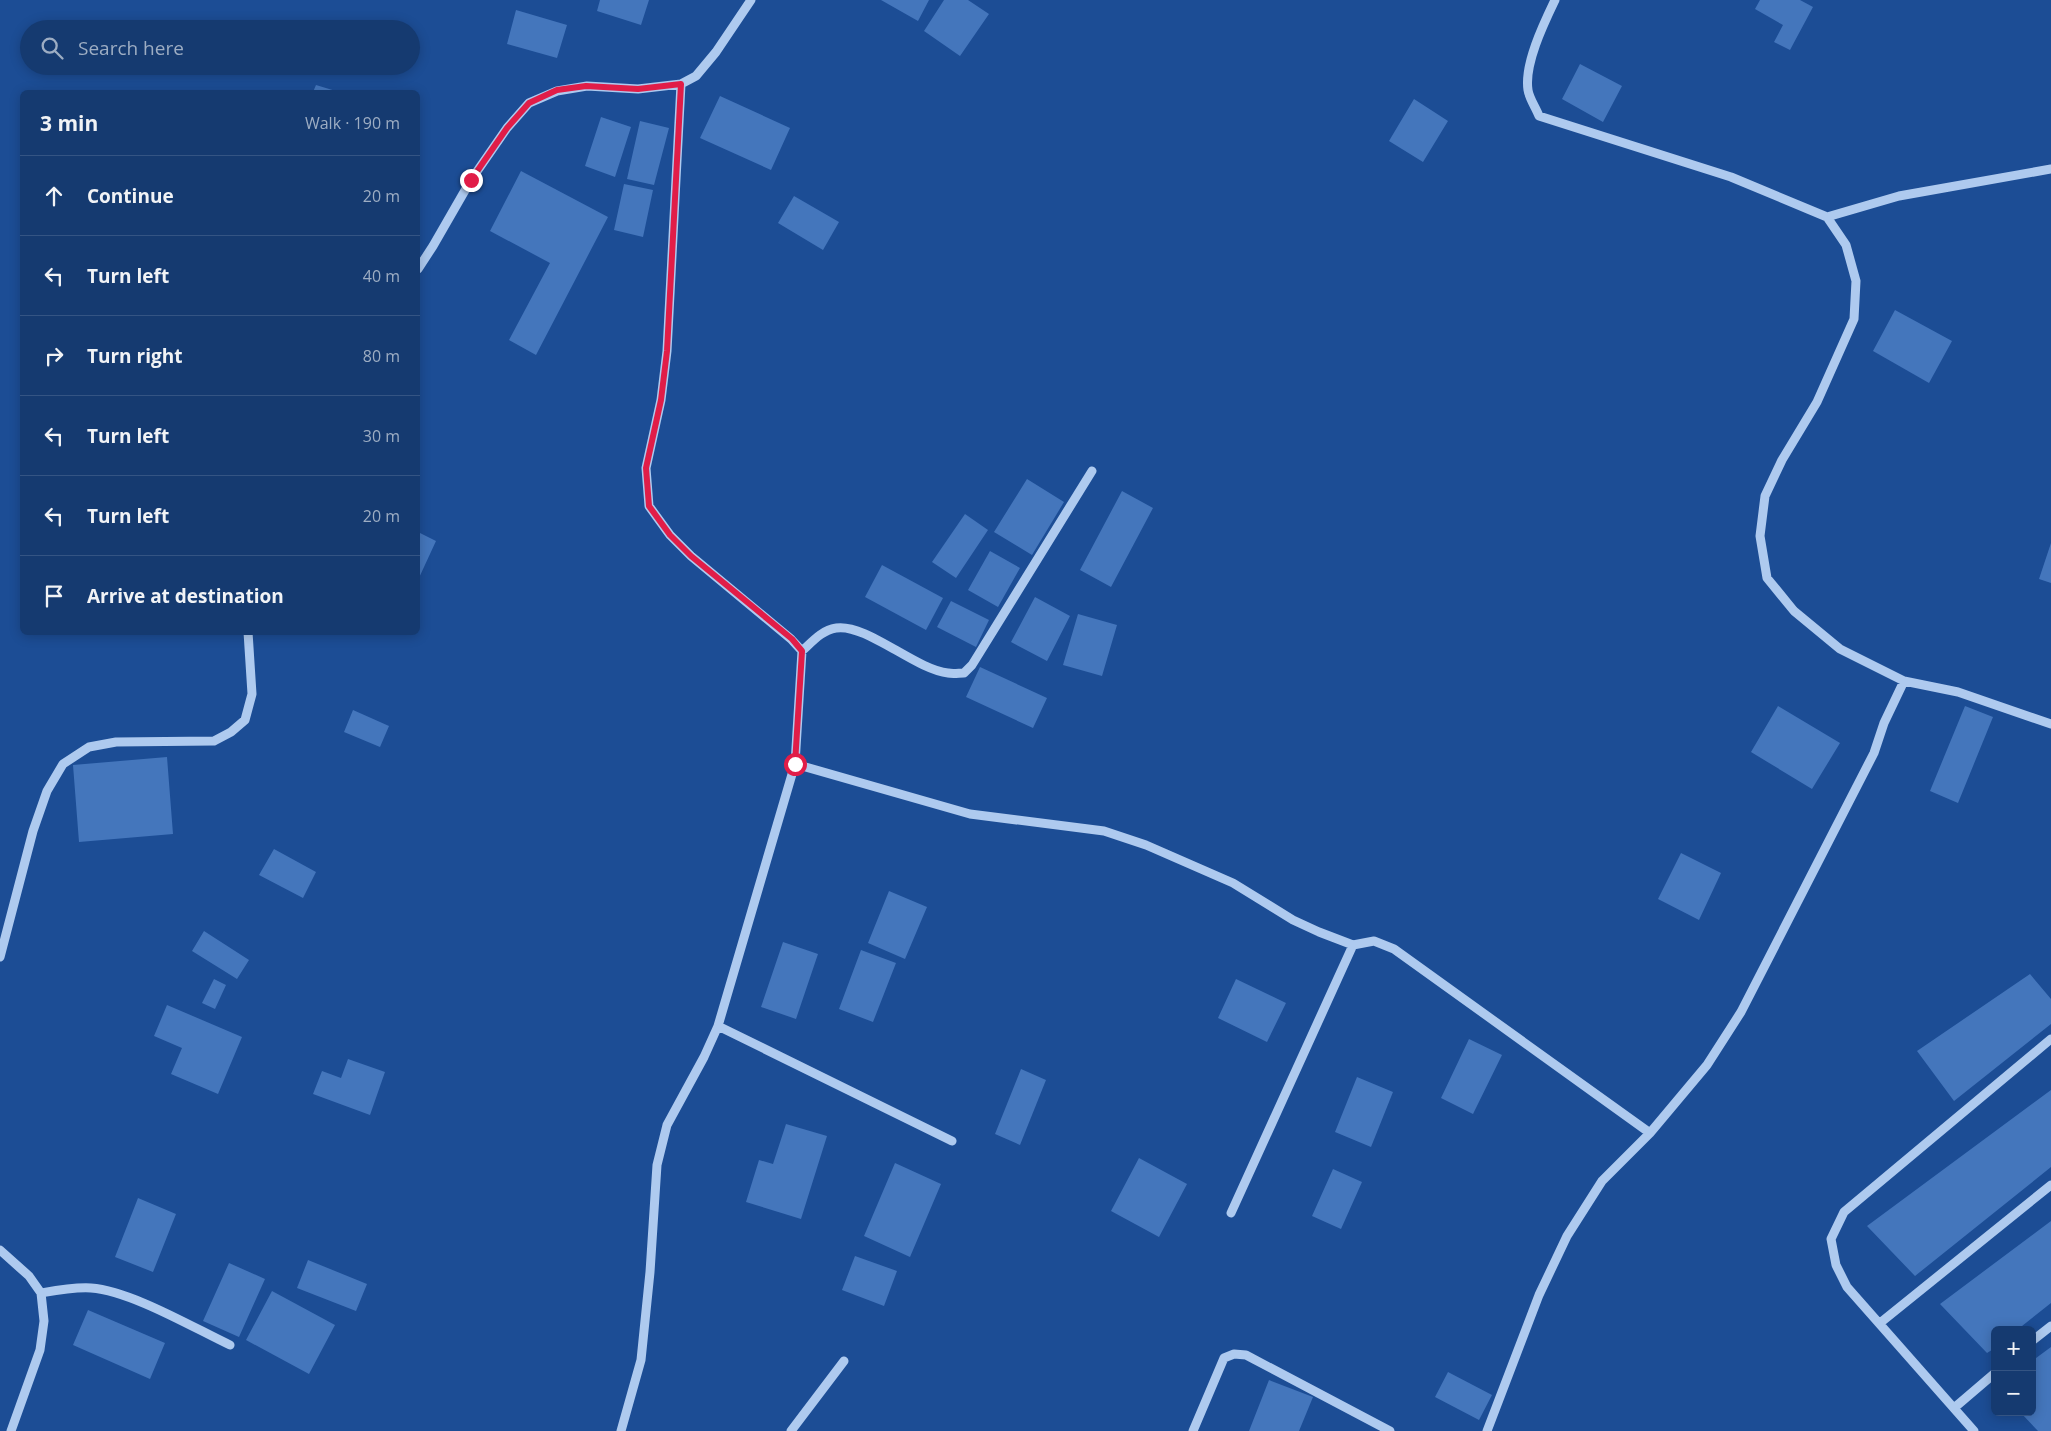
<!DOCTYPE html>
<meta charset="utf-8">
<style>
:root{--surface:#153a70;--page:#224578;--text:#f1f3f6;--muted:#9dadc3;--line:#345483}
body{margin:0;font-family:"Open Sans",sans-serif;background:var(--page);color:var(--text)}
.controls{position:absolute;right:15px;bottom:15px;display:grid;overflow:hidden;border-radius:8px;box-shadow:0 2px 12px #0003}
.controls button{width:45px;height:45px;display:grid;place-items:center;padding:0;border:0;border-bottom:1px solid var(--line);background:var(--surface);color:var(--text);font:25px sans-serif}
.stop{position:absolute;width:15px;height:15px;margin:-11px;border:4px solid #e11d48;border-radius:50%;background:#fff}
.stop.end{background:#e11d48;border-color:#fff;box-shadow:0 1px 5px #0008}
.list{margin:0;padding:0;list-style:none}
h2{display:flex;justify-content:space-between;align-items:center;height:65px;margin:0;padding:0 20px;font-size:21px}
h2 small{font-size:16px;font-weight:400;color:var(--muted)}
.list li{display:grid;grid-template-columns:32px 1fr auto;gap:15px;align-items:center;box-sizing:border-box;height:80px;padding:0 20px;border-top:1px solid var(--line)}
.list b{display:block;font-size:19px;white-space:nowrap}
.list em{font-size:16px;font-style:normal;color:var(--muted)}
.icon{flex:none;width:28px;height:28px;fill:none;stroke:currentColor;stroke-width:2;stroke-linecap:round;stroke-linejoin:round}
.map{position:relative;flex:none;width:2051px;height:1431px;overflow:hidden}
.search{position:absolute;background:var(--surface);box-shadow:0 2px 12px #0003;left:20px;top:20px;width:400px;height:55px;display:flex;align-items:center;gap:12px;box-sizing:border-box;padding:0 18px;border-radius:28px;color:var(--muted);font-size:19px}
.panel{position:absolute;background:var(--surface);box-shadow:0 2px 12px #0003;left:20px;top:90px;width:400px;height:545px;border-radius:8px}
.map>svg:first-child{display:block}
</style>
<div class="map">
<svg width="2051" height="1431" viewBox="0 0 2051 1431">
<rect width="100%" height="100%" fill="#1c4d95"/>
<!-- building -->
<path fill="#4476bc" d="M 600,0 L 649,0 L 641,25 L 597,11 Z
M 881,0 L 929,0 L 918,21 Z
M 944,0 L 968,0 L 989,14 L 960,56 L 924,31 Z
M 1760,0 L 1800,0 L 1813,7 L 1790,50 L 1774,42 L 1783,25 L 1755,9 Z
M 516,10 L 567,25 L 557,58 L 507,44 Z
M 1580,64 L 1622,86 L 1603,122 L 1562,99 Z
M 316,85 L 339,92 L 313,92 Z
M 720,96 L 790,128 L 771,170 L 700,138 Z
M 1414,99 L 1448,121 L 1423,162 L 1389,141 Z
M 601,117 L 631,127 L 615,177 L 585,166 Z
M 640,121 L 669,128 L 654,185 L 627,179 Z
M 521,171 L 608,217 L 536,355 L 509,340 L 550,263 L 490,231 Z
M 624,184 L 653,190 L 643,237 L 614,230 Z
M 794,196 L 839,222 L 823,250 L 778,223 Z
M 1895,310 L 1952,341 L 1929,383 L 1873,351 Z
M 1027,479 L 1064,502 L 1032,555 L 994,532 Z
M 1122,491 L 1153,508 L 1111,587 L 1080,570 Z
M 965,514 L 988,530 L 956,578 L 932,562 Z
M 418,532 L 436,541 L 418,580 Z
M 2051,543 L 2051,583 L 2039,579 Z
M 990,551 L 1020,568 L 998,607 L 968,590 Z
M 882,565 L 943,598 L 926,630 L 865,597 Z
M 1035,597 L 1070,616 L 1047,661 L 1011,642 Z
M 951,601 L 989,620 L 976,647 L 937,627 Z
M 1078,614 L 1117,625 L 1102,676 L 1063,665 Z
M 980,667 L 1047,698 L 1033,728 L 966,697 Z
M 1778,706 L 1840,743 L 1812,789 L 1751,752 Z
M 1965,706 L 1993,717 L 1958,803 L 1930,791 Z
M 353,710 L 389,726 L 380,747 L 344,732 Z
M 167,757 L 173,834 L 79,842 L 73,765 Z
M 274,849 L 316,872 L 303,898 L 259,875 Z
M 1681,853 L 1721,873 L 1699,920 L 1658,899 Z
M 889,891 L 927,907 L 905,959 L 868,943 Z
M 204,931 L 249,960 L 237,979 L 192,951 Z
M 783,942 L 818,954 L 796,1019 L 761,1007 Z
M 861,950 L 896,963 L 873,1022 L 839,1009 Z
M 2030,974 L 2051,999 L 2051,1024 L 1954,1101 L 1917,1051 Z
M 214,979 L 226,985 L 215,1009 L 202,1003 Z
M 1236,979 L 1286,1003 L 1267,1042 L 1218,1018 Z
M 167,1005 L 242,1037 L 218,1094 L 171,1074 L 182,1048 L 154,1036 Z
M 1469,1039 L 1502,1055 L 1473,1114 L 1441,1098 Z
M 348,1059 L 385,1072 L 370,1115 L 313,1094 L 322,1071 L 341,1078 Z
M 1021,1069 L 1046,1080 L 1020,1145 L 995,1134 Z
M 1357,1077 L 1393,1092 L 1371,1147 L 1335,1132 Z
M 2051,1090 L 2051,1167 L 1915,1276 L 1867,1226 Z
M 786,1124 L 827,1136 L 801,1219 L 746,1202 L 759,1160 L 773,1164 Z
M 1139,1158 L 1187,1184 L 1159,1237 L 1111,1211 Z
M 895,1163 L 941,1184 L 910,1257 L 864,1236 Z
M 1333,1169 L 1362,1182 L 1341,1229 L 1312,1216 Z
M 138,1198 L 176,1214 L 153,1272 L 115,1257 Z
M 2051,1221 L 2051,1303 L 2017,1330 L 1995,1330 L 1995,1348 L 1987,1353 L 1940,1304 Z
M 855,1256 L 897,1271 L 884,1306 L 842,1290 Z
M 308,1260 L 367,1284 L 356,1311 L 297,1288 Z
M 229,1263 L 265,1279 L 239,1337 L 203,1321 Z
M 272,1291 L 335,1325 L 309,1374 L 246,1340 Z
M 88,1310 L 165,1343 L 150,1379 L 73,1345 Z
M 2051,1347 L 2051,1431 L 2038,1431 L 2020,1412 L 2032,1412 L 2032,1361 Z
M 1448,1372 L 1492,1395 L 1479,1420 L 1435,1397 Z
M 1269,1380 L 1313,1397 L 1299,1431 L 1249,1431 Z"/>
<g fill="none" stroke-linecap="round" stroke-linejoin="round">
<!-- minor -->
<path stroke="#aecaef" stroke-width="9" d="M 1555,0 C 1544,23 1524,64 1528,90 C 1529,98 1536,108 1539,116 L 1731,177 L 1827,217 L 1846,245 L 1856,281 L 1854,319 L 1817,402 L 1782,460 L 1765,496 L 1760,536 L 1767,578 L 1794,611 L 1840,649 L 1904,681 L 1958,692 L 2051,724
M 1827,217 L 1899,196 L 2051,169
M 418,269 L 433,246 L 471,180 L 507,128 L 529,103 L 557,91 L 587,86 L 638,89 L 681,84 L 696,76 L 716,52 L 751,0
M 802,651 C 812,642 822,630 836,628 C 866,623 916,670 948,673 C 953,674 959,673 964,673 L 972,665 L 1092,471
M 795,764 L 970,814 L 1104,831 L 1146,845 L 1233,883 L 1293,920 L 1319,932 L 1353,945 L 1374,941 L 1394,949 L 1650,1133
M 0,957 L 33,831 L 47,791 L 63,764 L 89,747 L 116,742 L 214,741 L 231,732 L 245,720 L 252,694 L 248,632
M 718,1026 L 952,1141
M 1231,1213 L 1353,945
M 0,1250 L 29,1276 L 41,1293 L 44,1321 L 40,1350 L 11,1431
M 41,1293 C 58,1290 74,1287 91,1288 C 131,1291 192,1327 230,1345
M 1880,1323 L 2051,1185
M 2032,1341 L 2051,1326
M 1954,1408 L 1995,1373
M 621,1431 L 641,1360 L 650,1272 L 657,1165 L 667,1125 L 704,1057 L 718,1026 L 795,764 L 802,651 L 791,639 L 691,556 L 670,535 L 649,506 L 646,468 L 661,400 L 667,351 L 681,84
M 791,1431 L 844,1361
M 1193,1431 L 1224,1358 L 1234,1354 L 1246,1355 L 1390,1431
M 1487,1431 L 1539,1295 L 1567,1236 L 1602,1181 L 1650,1133 L 1707,1065 L 1741,1012 L 1874,753 L 1884,723 L 1904,681
M 1974,1431 L 1847,1287 L 1836,1265 L 1831,1239 L 1844,1212 L 2051,1039"/>
</g>
<g fill="none" stroke-linecap="round" stroke-linejoin="round">
<!-- route -->
<path stroke="#e11d48" stroke-width="6" d="M 471,180 L 507,128 L 529,103 L 557,90 L 586,86 L 638,89 L 681,84 L 667,351 L 661,400 L 646,468 L 649,506 L 670,535 L 691,556 L 792,639 L 802,651 L 795,764"/>
</g>
</svg>
<div class="controls">
<button>+</button>
<button>−</button>
</div>
<div class="stop" style="left:795px;top:764px"></div>
<div class="stop end" style="left:471px;top:180px"></div>
<div class="search"><svg class="icon" aria-label="search" viewBox="0 0 24 24"><circle cx="10" cy="10" r="6"/><path d="M15 15l6 6"/></svg>Search here</div>
<section class="panel">
<h2>3 min<small>Walk · 190 m</small></h2>
<ul class="list">
<li><svg class="icon" aria-label="ahead" viewBox="0 0 24 24"><path d="M12 20V5M6 11l6-6 6 6"/></svg><div><b>Continue</b></div><em>20 m</em></li>
<li><svg class="icon" aria-label="left" viewBox="0 0 24 24"><path d="M17 20v-9H6M10 6l-5 5 5 5"/></svg><div><b>Turn left</b></div><em>40 m</em></li>
<li><svg class="icon" aria-label="right" viewBox="0 0 24 24"><path d="M7 20v-9h11M14 6l5 5-5 5"/></svg><div><b>Turn right</b></div><em>80 m</em></li>
<li><svg class="icon" aria-label="left" viewBox="0 0 24 24"><path d="M17 20v-9H6M10 6l-5 5 5 5"/></svg><div><b>Turn left</b></div><em>30 m</em></li>
<li><svg class="icon" aria-label="left" viewBox="0 0 24 24"><path d="M17 20v-9H6M10 6l-5 5 5 5"/></svg><div><b>Turn left</b></div><em>20 m</em></li>
<li><svg class="icon" aria-label="arrive" viewBox="0 0 24 24"><path d="M6 21V4h12l-3 4 3 4H6"/></svg><div><b>Arrive at destination</b></div></li>
</ul>
</section>
</div>
